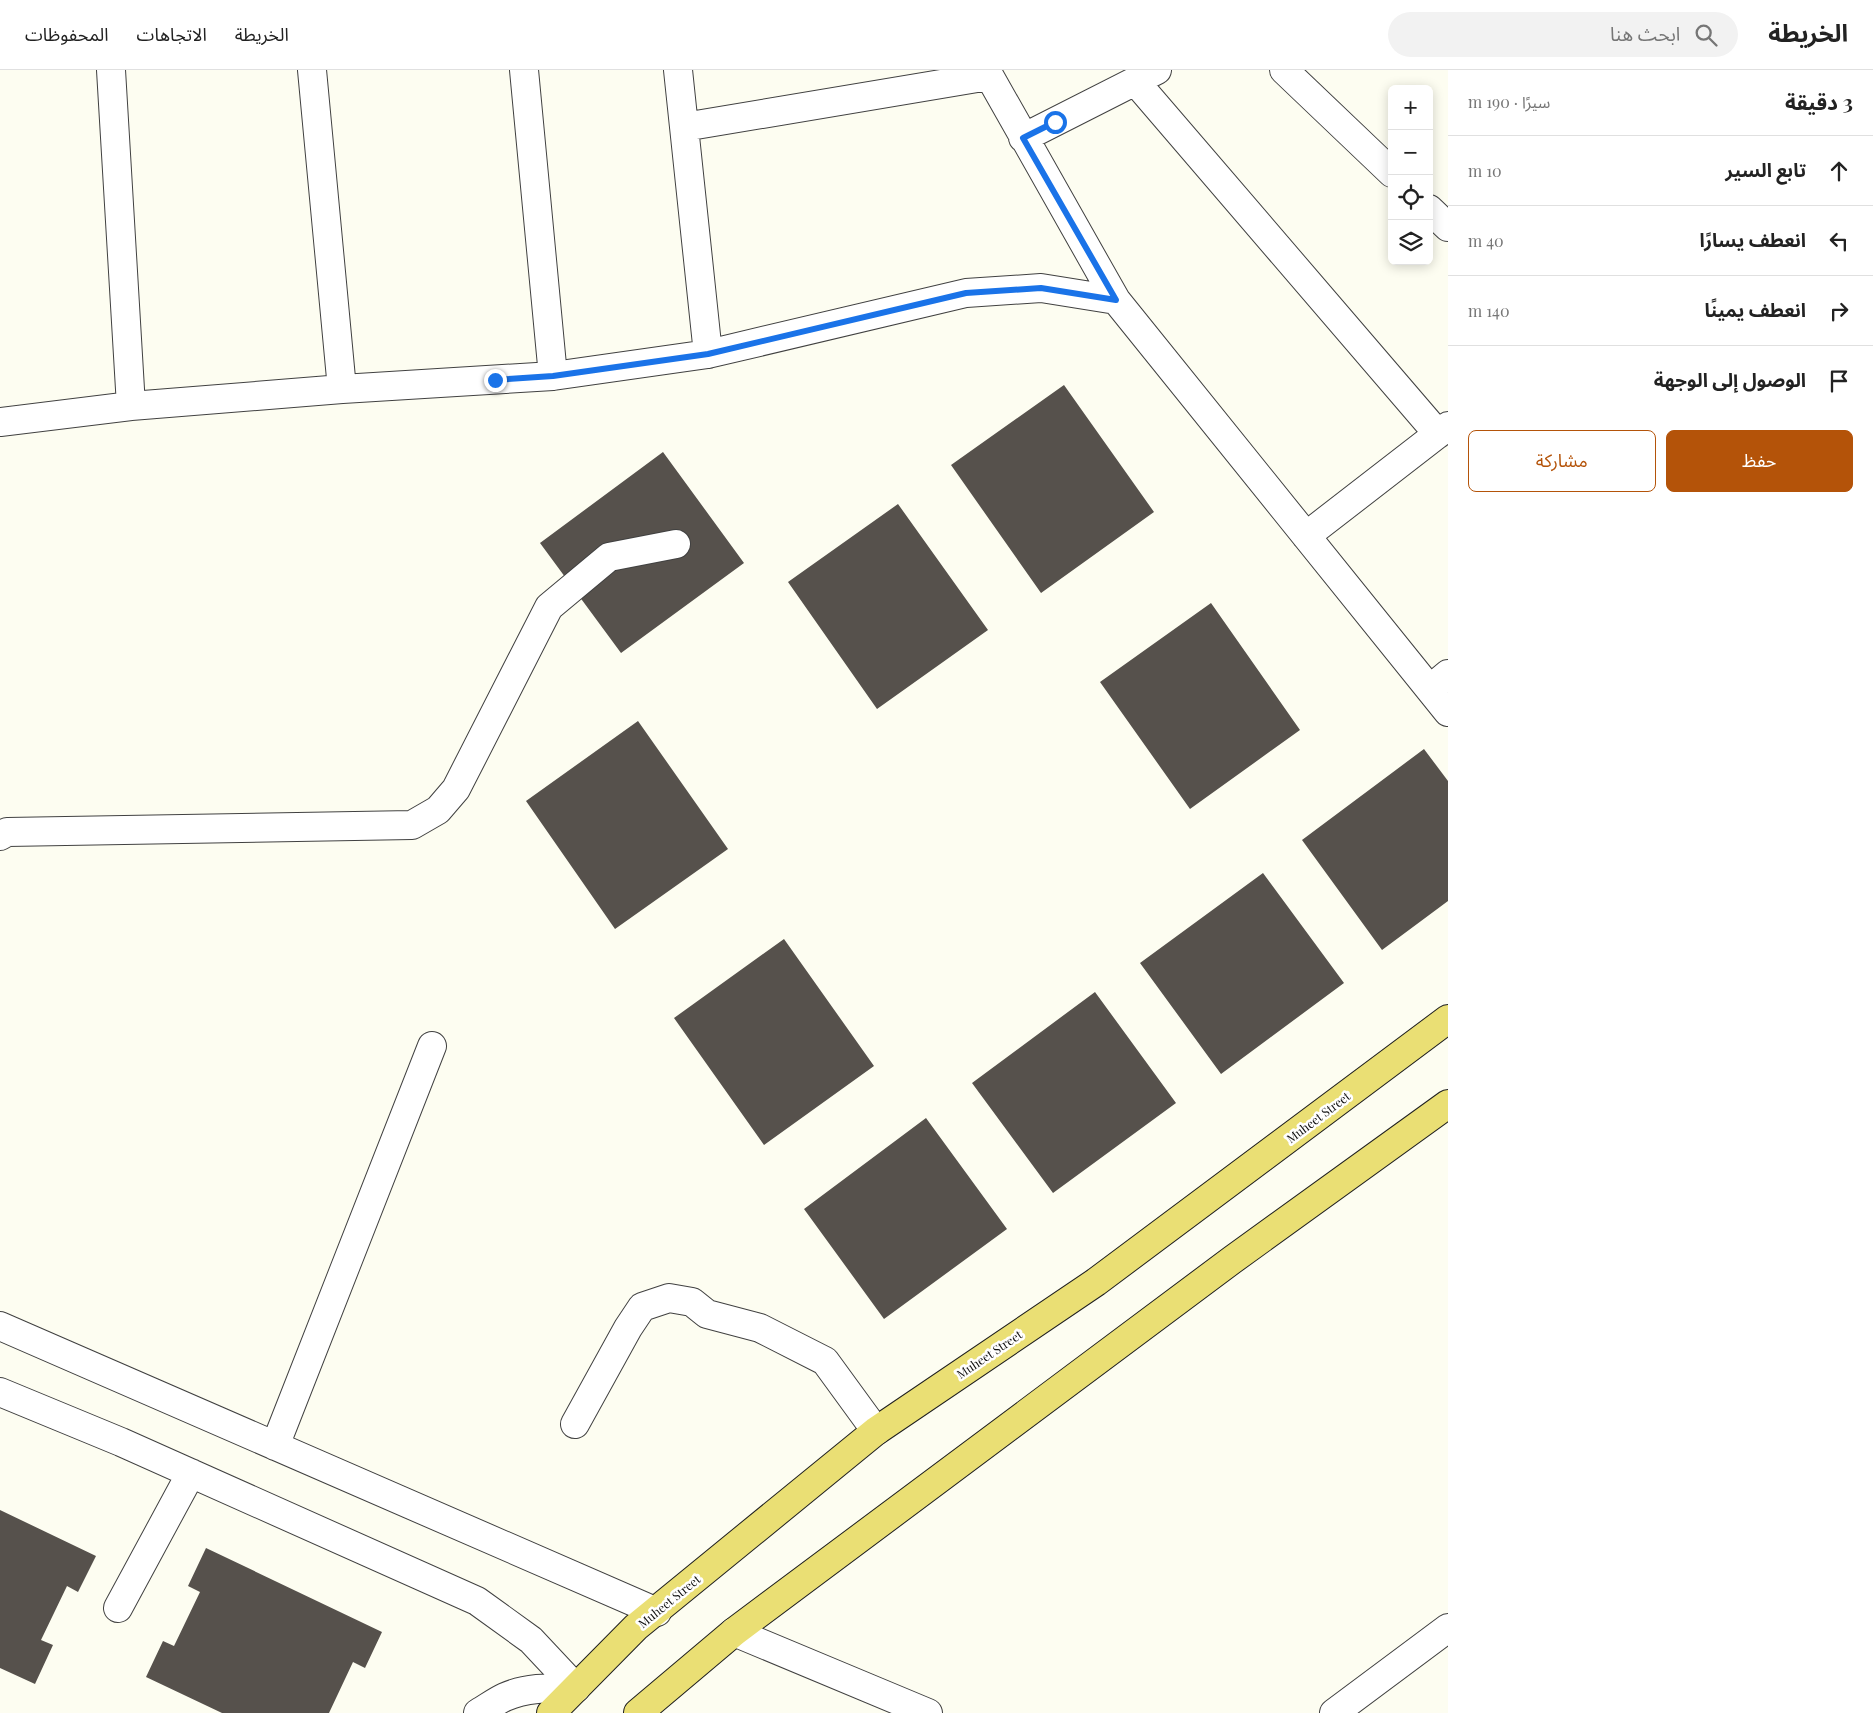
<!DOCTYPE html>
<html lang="ar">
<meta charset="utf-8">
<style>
:root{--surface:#fff;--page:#f2f2f2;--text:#222;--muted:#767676;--line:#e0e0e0;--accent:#b45309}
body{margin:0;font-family:"Playfair Display","Noto Sans Arabic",serif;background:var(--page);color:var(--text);direction:rtl}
.controls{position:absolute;right:15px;top:15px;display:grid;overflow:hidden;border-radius:8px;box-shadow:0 2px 12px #0003}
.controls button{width:45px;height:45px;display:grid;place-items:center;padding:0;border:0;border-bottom:1px solid var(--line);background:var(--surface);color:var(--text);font:25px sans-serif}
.stop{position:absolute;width:15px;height:15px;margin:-11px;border:4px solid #1a73e8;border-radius:50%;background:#fff}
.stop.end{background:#1a73e8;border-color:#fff;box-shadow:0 1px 5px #0008}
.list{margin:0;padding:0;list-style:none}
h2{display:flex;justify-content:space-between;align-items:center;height:65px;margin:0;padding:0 20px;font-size:21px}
h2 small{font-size:16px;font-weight:400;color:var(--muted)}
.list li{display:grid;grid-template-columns:32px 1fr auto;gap:15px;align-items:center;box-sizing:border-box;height:70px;padding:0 20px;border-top:1px solid var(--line)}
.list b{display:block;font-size:19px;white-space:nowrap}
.list em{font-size:16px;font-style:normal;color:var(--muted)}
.actions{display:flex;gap:10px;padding:15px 20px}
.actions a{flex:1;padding:11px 0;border:1px solid var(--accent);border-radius:8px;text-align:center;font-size:18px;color:var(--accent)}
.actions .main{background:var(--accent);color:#fff}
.icon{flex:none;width:28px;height:28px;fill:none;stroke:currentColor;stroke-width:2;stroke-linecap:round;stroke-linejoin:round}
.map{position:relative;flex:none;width:1448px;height:1643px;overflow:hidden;direction:ltr}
header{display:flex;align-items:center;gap:30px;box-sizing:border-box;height:70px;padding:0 25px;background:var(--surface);border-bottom:1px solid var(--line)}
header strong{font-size:24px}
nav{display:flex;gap:28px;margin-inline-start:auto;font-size:18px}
.search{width:350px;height:45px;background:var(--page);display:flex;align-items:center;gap:12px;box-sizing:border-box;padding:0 18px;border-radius:28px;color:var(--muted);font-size:19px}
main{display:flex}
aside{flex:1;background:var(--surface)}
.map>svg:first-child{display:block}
</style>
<header>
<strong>الخريطة</strong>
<div class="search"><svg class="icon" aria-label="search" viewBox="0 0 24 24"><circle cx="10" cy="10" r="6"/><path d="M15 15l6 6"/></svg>ابحث هنا</div>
<nav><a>الخريطة</a><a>الاتجاهات</a><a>المحفوظات</a></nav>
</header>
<main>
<aside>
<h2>3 دقيقة<small>سيرًا · 190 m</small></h2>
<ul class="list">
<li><svg class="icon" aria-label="ahead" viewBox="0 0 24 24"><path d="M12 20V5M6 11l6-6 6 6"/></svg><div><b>تابع السير</b></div><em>10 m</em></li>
<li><svg class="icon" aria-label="left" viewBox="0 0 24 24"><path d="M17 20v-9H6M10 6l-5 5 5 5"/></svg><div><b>انعطف يسارًا</b></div><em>40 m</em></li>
<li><svg class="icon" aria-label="right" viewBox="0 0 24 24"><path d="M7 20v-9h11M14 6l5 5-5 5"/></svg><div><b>انعطف يمينًا</b></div><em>140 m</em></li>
<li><svg class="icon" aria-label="arrive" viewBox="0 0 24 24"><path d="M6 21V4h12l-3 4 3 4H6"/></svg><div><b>الوصول إلى الوجهة</b></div></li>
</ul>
<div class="actions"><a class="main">حفظ</a><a>مشاركة</a></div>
</aside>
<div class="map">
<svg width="1448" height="1643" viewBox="0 0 1448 1643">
<rect width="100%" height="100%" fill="#fdfdf1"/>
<!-- building -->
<path fill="#56514c" d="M 1064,315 L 1154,442 L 1041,523 L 951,395 Z
M 663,382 L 744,493 L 621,583 L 540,473 Z
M 898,434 L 988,560 L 877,639 L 788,512 Z
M 1211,533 L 1300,660 L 1190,739 L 1100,612 Z
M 638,651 L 728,779 L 615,859 L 526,731 Z
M 1424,679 L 1448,711 L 1448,831 L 1382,880 L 1302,770 Z
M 1263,803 L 1344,913 L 1221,1004 L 1140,893 Z
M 784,869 L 874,996 L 764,1075 L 674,948 Z
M 1095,922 L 1176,1033 L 1053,1123 L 972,1013 Z
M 926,1048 L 1007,1159 L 884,1249 L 804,1139 Z
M 0,1440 L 96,1486 L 78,1522 L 67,1516 L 41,1570 L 53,1575 L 35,1614 L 0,1598 Z
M 206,1478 L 382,1562 L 365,1598 L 353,1592 L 329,1643 L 222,1643 L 146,1607 L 163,1571 L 174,1576 L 200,1522 L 188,1516 Z"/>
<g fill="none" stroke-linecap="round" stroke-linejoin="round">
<!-- minor casing -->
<g stroke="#414141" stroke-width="30">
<path id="minor" d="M 111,0 L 131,336
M 312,0 L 342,319
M 524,0 L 553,306
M 678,0 L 708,284
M 986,0 L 1116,230 L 1448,642
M 1284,0 L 1392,103
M 1135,11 L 1438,364
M 684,57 L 989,6
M 1023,68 L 1157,0
M 1429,139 L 1448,157
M 0,352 L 131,336 L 342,319 L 553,306 L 708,284 L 966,223 L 1041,218 L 1116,230
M 1306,466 L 1448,356
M 1430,619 L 1448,604
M 0,766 L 7,762 L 412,755 L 438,740 L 456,719 L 549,537 L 609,487 L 676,474
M 0,1256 L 657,1542
M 0,1322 L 121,1372 L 477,1531 L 531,1570 L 576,1618
M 575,1354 L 628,1258 L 642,1237 L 669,1228 L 692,1232 L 707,1244 L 760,1258 L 825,1291 L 876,1361
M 275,1376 L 432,976
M 118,1538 L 191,1403
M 734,1562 L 928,1643
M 478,1643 C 487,1638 496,1631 505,1627 C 527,1617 553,1618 576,1618
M 1334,1643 L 1448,1558"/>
</g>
<!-- major casing -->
<g stroke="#1f1f1f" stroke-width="30">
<path id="major" d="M 551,1643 L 636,1557 L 876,1361 L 1096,1212 L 1448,949
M 638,1643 L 734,1562 L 1232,1190 L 1448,1034"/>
</g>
<!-- minor -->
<use href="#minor" stroke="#fff" stroke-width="28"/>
<!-- major -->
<use href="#major" stroke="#eadf74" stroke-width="28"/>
</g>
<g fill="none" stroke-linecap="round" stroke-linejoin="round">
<!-- route -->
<path stroke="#1a73e8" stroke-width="6" d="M 495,310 L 553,306 L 708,284 L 966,223 L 1041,218 L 1116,230 L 1023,68 L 1055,52"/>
</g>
<g text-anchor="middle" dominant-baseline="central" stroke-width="5" stroke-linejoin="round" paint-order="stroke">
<!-- street labels -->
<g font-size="12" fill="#0e0e0e" stroke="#fff">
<text transform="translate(1318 1047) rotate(-37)">Muheet Street</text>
<text transform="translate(989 1284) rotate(-34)">Muheet Street</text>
<text transform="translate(669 1531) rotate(-39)">Muheet Street</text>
</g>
</g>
</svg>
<div class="controls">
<button>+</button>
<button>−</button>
<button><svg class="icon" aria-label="locate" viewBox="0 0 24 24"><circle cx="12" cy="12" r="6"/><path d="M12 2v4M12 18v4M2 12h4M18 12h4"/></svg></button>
<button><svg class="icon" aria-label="layers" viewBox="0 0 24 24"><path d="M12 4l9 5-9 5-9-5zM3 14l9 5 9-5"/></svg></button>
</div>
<div class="stop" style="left:1055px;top:52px"></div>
<div class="stop end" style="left:495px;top:310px"></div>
</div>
</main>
